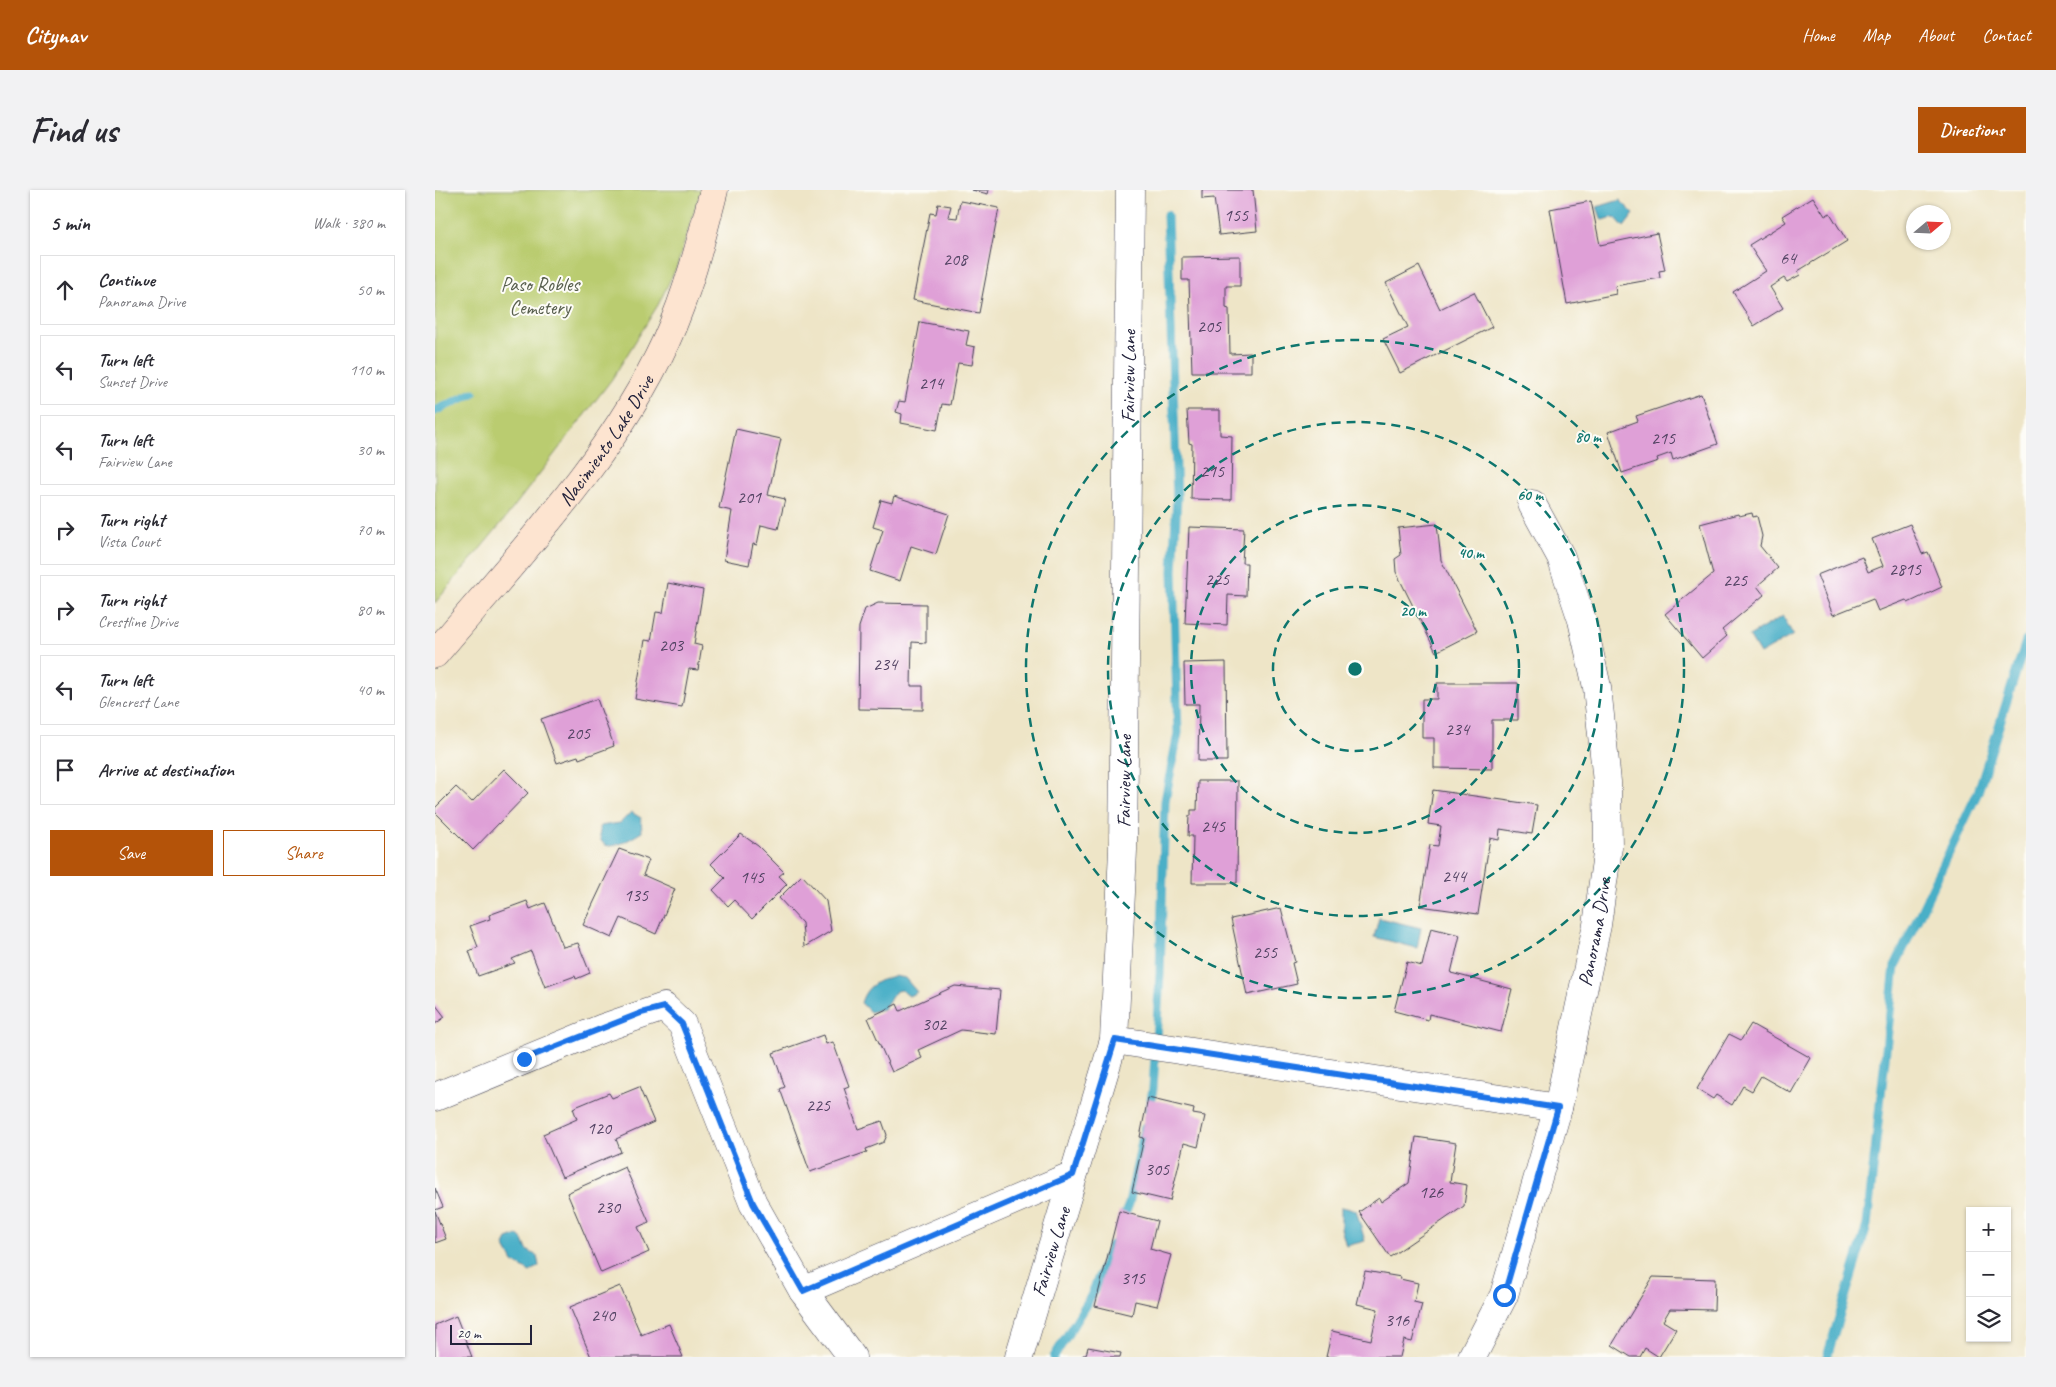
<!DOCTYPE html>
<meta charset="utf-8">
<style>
:root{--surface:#fff;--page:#f2f2f3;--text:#2b2b33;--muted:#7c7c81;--line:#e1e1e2;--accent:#b45309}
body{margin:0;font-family:Caveat,sans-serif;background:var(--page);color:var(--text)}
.controls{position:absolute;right:15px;bottom:15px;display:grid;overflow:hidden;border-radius:0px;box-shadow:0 1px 4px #0004}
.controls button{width:45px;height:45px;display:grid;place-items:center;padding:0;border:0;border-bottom:1px solid var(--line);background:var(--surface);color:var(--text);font:25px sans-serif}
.compass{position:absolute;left:1471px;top:15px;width:45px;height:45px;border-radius:50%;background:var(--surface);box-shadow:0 1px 4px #0004;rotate:71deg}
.scale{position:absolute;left:15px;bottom:12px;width:82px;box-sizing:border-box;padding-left:5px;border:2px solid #22223b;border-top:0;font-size:14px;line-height:18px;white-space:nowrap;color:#22223b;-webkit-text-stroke:4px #fdfcf7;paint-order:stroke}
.stop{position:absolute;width:15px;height:15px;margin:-11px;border:4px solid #1a73e8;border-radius:50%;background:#fff}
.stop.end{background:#1a73e8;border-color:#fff;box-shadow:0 1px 5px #0008}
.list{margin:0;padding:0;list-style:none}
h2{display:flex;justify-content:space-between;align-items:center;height:65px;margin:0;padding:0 20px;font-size:21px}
h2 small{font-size:16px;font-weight:400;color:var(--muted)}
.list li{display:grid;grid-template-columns:32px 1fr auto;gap:15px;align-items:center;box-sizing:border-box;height:70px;margin:0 10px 10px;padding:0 10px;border:1px solid var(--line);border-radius:0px}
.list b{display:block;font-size:19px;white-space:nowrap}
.list p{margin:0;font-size:16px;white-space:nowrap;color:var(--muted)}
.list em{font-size:16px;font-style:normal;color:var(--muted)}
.actions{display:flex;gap:10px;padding:15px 20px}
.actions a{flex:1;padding:11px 0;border:1px solid var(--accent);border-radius:0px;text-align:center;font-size:18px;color:var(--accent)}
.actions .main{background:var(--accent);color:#fff}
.icon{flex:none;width:28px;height:28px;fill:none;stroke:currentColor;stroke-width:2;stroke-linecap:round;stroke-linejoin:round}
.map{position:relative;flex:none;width:1591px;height:1167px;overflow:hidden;border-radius:0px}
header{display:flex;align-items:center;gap:30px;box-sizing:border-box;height:70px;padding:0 25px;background:var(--accent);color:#fff}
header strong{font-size:24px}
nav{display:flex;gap:28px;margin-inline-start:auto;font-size:18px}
.intro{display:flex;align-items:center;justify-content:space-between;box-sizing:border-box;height:120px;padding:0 30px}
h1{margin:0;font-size:35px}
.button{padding:12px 22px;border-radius:0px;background:var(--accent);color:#fff;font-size:18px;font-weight:700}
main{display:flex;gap:30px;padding:0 30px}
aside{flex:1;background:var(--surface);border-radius:0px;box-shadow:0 1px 4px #0004}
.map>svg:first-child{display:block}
</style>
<header>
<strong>Citynav</strong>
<nav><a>Home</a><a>Map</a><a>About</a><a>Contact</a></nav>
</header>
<div class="intro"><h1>Find us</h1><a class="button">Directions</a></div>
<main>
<aside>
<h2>5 min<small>Walk · 380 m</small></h2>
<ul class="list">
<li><svg class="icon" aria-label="ahead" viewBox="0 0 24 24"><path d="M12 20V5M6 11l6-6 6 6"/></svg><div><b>Continue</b><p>Panorama Drive</p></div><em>50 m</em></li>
<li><svg class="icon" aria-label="left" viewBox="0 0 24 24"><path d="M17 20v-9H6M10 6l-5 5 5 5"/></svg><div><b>Turn left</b><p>Sunset Drive</p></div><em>110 m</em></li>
<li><svg class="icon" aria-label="left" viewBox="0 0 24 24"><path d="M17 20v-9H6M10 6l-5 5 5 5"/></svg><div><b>Turn left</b><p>Fairview Lane</p></div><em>30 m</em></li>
<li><svg class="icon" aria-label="right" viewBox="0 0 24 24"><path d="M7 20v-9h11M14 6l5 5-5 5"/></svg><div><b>Turn right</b><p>Vista Court</p></div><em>70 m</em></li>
<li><svg class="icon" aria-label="right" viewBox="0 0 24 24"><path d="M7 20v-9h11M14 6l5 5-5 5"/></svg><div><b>Turn right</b><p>Crestline Drive</p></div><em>80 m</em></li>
<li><svg class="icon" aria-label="left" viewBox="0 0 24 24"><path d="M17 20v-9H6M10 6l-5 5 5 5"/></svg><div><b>Turn left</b><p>Glencrest Lane</p></div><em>40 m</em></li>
<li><svg class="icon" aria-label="arrive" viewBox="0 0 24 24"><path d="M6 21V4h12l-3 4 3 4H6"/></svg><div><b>Arrive at destination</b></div></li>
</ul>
<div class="actions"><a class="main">Save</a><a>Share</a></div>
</aside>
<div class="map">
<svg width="1591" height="1167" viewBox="0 0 1591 1167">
<rect width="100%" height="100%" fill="#fdfcf7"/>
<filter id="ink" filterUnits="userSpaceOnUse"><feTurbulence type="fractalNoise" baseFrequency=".02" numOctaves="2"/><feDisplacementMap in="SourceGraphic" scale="10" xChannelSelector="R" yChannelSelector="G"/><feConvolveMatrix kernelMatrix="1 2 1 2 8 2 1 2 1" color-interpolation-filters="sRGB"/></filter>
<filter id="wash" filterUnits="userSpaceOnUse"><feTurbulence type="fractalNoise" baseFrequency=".0096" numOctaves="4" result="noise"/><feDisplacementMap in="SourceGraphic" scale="20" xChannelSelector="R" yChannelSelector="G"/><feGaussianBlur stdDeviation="1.12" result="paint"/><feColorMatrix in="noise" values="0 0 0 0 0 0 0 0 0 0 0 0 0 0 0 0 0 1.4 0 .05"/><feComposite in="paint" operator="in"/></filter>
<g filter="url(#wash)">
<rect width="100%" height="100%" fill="#eee5c7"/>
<!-- green -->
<path fill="#bacc6f" stroke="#6e7755" d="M 0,0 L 266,0 L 242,76 L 223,115 L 177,189 L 69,330 L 0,413 Z"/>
<!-- water -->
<path fill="#48afc7" stroke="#356881" d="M 1185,10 L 1199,24 L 1189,37 L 1180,27 L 1167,30 L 1162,17 Z
M 1348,426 L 1358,445 L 1325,464 L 1314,446 Z
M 196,622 L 206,628 L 207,642 C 192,651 161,671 165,636 L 185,633 Z
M 944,728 L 986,738 L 982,758 L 939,747 Z
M 458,786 L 470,788 L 482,802 L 474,806 L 466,800 L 461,801 L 448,819 L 435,822 L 426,813 C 431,796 442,791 458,786 Z
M 906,1017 L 921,1020 L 930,1051 L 911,1056 L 906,1038 Z
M 83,1045 L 88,1050 L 92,1060 L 102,1066 L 104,1076 L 95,1082 L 78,1072 L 69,1055 L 72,1049 Z"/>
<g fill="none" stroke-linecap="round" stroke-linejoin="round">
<!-- stream -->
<path stroke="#48afc7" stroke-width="9" d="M 0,221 L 38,203
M 714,920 L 718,899 L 725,783 L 730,611 L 743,543 L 738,381 L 742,308 L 732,25
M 686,1034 L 694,1014 L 710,937
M 619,1167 L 656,1106 L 677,1055
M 1392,1167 L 1432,1035 L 1460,776 L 1543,602 L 1591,451"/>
</g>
<g id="blocks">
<!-- building -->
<path fill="#dfa0d7" d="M 537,0 L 554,0 L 553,4 Z
M 767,0 L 818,0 L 822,41 L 784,45 L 779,8 L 767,9 Z
M 1378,7 L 1390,26 L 1395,23 L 1412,51 L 1363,81 L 1365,85 L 1352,92 L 1349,88 L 1335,97 L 1348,118 L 1319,136 L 1298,102 L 1331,81 L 1314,55 L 1351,32 L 1347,26 Z
M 525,11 L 564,18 L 544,123 L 478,110 L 495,23 L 501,24 L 503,14 L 516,16 L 513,27 L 522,28 Z
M 1156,11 L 1165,55 L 1222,43 L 1230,80 L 1224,81 L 1225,88 L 1180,96 L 1181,104 L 1132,114 L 1115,19 Z
M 805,66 L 805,96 L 791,96 L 791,118 L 794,119 L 795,164 L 816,163 L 816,182 L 757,182 L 754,90 L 747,90 L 747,67 Z
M 984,76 L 1005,119 L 1039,102 L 1057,137 L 965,183 L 948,149 L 973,137 L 951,93 Z
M 485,132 L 534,141 L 531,155 L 540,157 L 537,175 L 523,173 L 515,215 L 507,214 L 502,240 L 466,233 L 467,224 L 461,222 L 464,211 L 470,212 Z
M 1266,204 L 1283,254 L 1238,270 L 1236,263 L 1222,268 L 1223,271 L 1187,283 L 1173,242 L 1203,231 L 1201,226 Z
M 752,220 L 785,220 L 785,245 L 797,246 L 796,310 L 756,309 L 757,254 L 754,253 Z
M 301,239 L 346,249 L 333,305 L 350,309 L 343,339 L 326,335 L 322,355 L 318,354 L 314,375 L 289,370 L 297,321 L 284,318 Z
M 459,306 L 514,324 L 501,364 L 476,356 L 465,391 L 435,381 L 448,340 L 438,337 L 446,310 L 457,313 Z
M 1317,323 L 1318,327 L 1322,326 L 1327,346 L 1325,356 L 1343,378 L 1322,396 L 1329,405 L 1287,440 L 1292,446 L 1267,468 L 1230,424 L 1278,384 L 1265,334 L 1303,324 L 1304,326 Z
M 1002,334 L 1006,370 L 1042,441 L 1001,462 L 961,382 L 960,369 L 966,365 L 963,338 Z
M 1475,334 L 1487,364 L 1493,362 L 1507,397 L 1473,413 L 1471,410 L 1443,421 L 1438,409 L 1398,425 L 1382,385 L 1427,367 L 1433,382 L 1448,376 L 1437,349 Z
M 754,337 L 809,339 L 807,373 L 812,373 L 811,406 L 793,405 L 792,435 L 750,433 Z
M 233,393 L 268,400 L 259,454 L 267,456 L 263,480 L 254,479 L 247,517 L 200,509 L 210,450 L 216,451 L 221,422 L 228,423 Z
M 443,413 L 491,414 L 491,453 L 477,452 L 476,496 L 488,496 L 488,520 L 423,519 L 424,437 L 430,419 Z
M 791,472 L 792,571 L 763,571 L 764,514 L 750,514 L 749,473 Z
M 1002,493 L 1083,493 L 1083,530 L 1057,530 L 1057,579 L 999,578 L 999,548 L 987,548 L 987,509 L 1002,509 Z
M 162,509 L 179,556 L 144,569 L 143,566 L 122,573 L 106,529 Z
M 69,579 L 93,603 L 38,660 L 0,622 L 0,618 L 21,597 L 37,612 Z
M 763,591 L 803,591 L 802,693 L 757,693 L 758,646 L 753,646 L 754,626 L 756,626 L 756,620 L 762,620 Z
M 998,600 L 1102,615 L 1097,644 L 1065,639 L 1064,650 L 1055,648 L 1043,724 L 985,716 L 995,655 L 1003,656 L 1006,636 L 993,634 Z
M 306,644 L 323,656 L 349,682 L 344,686 L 352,694 L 317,729 L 299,710 L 293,716 L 278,700 L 290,688 L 276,674 Z
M 184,659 L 214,670 L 208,685 L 240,699 L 221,744 L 186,728 L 177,748 L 148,735 Z
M 367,685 L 391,711 L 396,741 L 369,757 L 367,733 L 344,708 Z
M 92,711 L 95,719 L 110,713 L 128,757 L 143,753 L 155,783 L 141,789 L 140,786 L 110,797 L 96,761 L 77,769 L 80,773 L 43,786 L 34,761 L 43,757 L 35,736 L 55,729 L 54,725 Z
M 846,718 L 860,772 L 857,773 L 862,794 L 812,805 L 796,729 Z
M 996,738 L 1025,745 L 1016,783 L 1077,799 L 1066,842 L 994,824 L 993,830 L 959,821 L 972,772 L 987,776 Z
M 520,796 L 565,800 L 561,844 L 526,840 L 483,860 L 487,868 L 457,882 L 433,828 L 462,814 L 465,821 Z
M 0,814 L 10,827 L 0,834 Z
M 1316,834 L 1376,868 L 1356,903 L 1326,886 L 1317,901 L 1308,896 L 1297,915 L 1281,905 L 1278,909 L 1262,899 L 1294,844 L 1306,850 Z
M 388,845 L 391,854 L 398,852 L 414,896 L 409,898 L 423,939 L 447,931 L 452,945 L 449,952 L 431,959 L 432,962 L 375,982 L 345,899 L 350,897 L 338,863 Z
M 204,897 L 219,932 L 181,949 L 186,962 L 127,987 L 108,944 L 142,929 L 138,918 L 174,903 L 177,908 Z
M 713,908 L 759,919 L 758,924 L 770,926 L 763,957 L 749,953 L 735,1011 L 697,1002 L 709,948 L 705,947 Z
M 981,947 L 1021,953 L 1015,992 L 1032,995 L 1029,1016 L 955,1067 L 924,1022 L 944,1008 L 946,1012 L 974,993 Z
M 190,977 L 214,1032 L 203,1037 L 214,1062 L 166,1083 L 132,1003 Z
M 0,998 L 8,1017 L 0,1020 Z
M 0,1021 L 11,1049 L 0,1053 Z
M 684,1021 L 722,1031 L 715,1059 L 736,1065 L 722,1116 L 700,1111 L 697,1125 L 660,1116 Z
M 930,1081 L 966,1087 L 965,1089 L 983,1093 L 979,1112 L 987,1114 L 977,1152 L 969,1150 L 965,1167 L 891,1167 L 897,1141 L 936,1150 L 943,1119 L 922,1114 Z
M 1218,1087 L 1280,1089 L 1279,1120 L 1235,1119 L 1228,1131 L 1241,1139 L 1224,1167 L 1210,1158 L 1205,1167 L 1196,1167 L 1177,1155 Z
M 185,1096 L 206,1145 L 234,1134 L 248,1167 L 156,1167 L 135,1117 Z
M 21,1126 L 37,1167 L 0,1167 L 0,1135 Z
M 653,1157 L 686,1163 L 685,1167 L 647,1167 L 648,1165 L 651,1165 Z"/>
</g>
</g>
<g filter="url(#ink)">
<use href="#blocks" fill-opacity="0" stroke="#413f50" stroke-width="1"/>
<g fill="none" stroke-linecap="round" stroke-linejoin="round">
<!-- street casing -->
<g stroke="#413f50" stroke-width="29">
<g id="street">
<path d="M 679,850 L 1123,918"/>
<path d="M 0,907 L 168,838 L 229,817 L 247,834 L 318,1013 L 368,1101 L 417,1167"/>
<path d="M 368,1101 L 638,985"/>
<path id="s1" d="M 584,1167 L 679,850 L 688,660 L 695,0"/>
<path id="s2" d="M 1037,1167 L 1069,1105 L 1123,918 L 1162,735 L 1173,657 L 1172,592 L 1162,497 L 1147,430 L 1126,367 L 1097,314"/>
</g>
</g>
<!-- secondary casing -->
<g stroke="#413f50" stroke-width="29">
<g id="secondary">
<path id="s3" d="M 0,464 C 82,366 177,269 231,151 C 253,103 266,51 279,0"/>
</g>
</g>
<!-- street -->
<use href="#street" stroke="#fff" stroke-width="28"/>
<!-- secondary -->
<use href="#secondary" stroke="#fde4d0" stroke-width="28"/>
</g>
</g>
<g fill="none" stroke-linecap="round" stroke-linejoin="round" filter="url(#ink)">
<!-- route -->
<path stroke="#1a73e8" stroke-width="6" d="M 89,869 L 206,823 L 229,817 L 247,834 L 318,1013 L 368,1101 L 638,985 L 680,850 L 1123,918 L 1069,1105"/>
</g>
<!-- distance rings -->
<g fill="none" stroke="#0f766e" stroke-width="2.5" stroke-dasharray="9 6">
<circle cx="920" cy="479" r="82"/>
<circle cx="920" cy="479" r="164"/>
<circle cx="920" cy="479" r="247"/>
<circle cx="920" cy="479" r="329"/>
</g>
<g text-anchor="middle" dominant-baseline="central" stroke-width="4" stroke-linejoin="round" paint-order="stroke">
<!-- number labels -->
<g font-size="18" fill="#514262">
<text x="801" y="25">155</text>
<text x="1353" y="68">64</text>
<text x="520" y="69">208</text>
<text x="774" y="136">205</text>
<text x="496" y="193">214</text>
<text x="1228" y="248">215</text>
<text x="777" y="281">215</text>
<text x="314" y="307">201</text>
<text x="1470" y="379">2815</text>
<text x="782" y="389">225</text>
<text x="1300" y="390">225</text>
<text x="236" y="455">203</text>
<text x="450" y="474">234</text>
<text x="1022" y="539">234</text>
<text x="143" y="543">205</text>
<text x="778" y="636">245</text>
<text x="1019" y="686">244</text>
<text x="317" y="687">145</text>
<text x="201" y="705">135</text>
<text x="830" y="762">255</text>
<text x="499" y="834">302</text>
<text x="383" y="915">225</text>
<text x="164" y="938">120</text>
<text x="722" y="979">305</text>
<text x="996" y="1002">126</text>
<text x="173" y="1017">230</text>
<text x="698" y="1088">315</text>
<text x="168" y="1125">240</text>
<text x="962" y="1130">316</text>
</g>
<!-- park labels -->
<g font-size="20" fill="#575e4d" stroke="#fdfcf7">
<text x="105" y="94">Paso Robles<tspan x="105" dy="23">Cemetery</tspan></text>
</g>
<!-- street labels -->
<g font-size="20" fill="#22223b" stroke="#fdfcf7">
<text stroke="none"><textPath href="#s1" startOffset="995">Fairview Lane</textPath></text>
<text stroke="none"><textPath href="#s3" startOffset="274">Nacimiento Lake Drive</textPath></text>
<text stroke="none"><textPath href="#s1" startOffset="590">Fairview Lane</textPath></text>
<text stroke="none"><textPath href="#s2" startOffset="444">Panorama Drive</textPath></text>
<text stroke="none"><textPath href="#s1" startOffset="110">Fairview Lane</textPath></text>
</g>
</g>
<circle cx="920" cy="479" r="8" fill="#0f766e" stroke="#fdfcf7" stroke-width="2.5"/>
<g font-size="15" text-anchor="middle" font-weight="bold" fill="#0f766e" stroke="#fdfcf7" stroke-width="4" stroke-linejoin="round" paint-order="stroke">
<text x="1153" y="252">80 m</text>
<text x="1095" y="310">60 m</text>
<text x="1036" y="368">40 m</text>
<text x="978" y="426">20 m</text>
</g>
</svg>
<div class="controls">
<button>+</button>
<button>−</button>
<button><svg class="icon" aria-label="layers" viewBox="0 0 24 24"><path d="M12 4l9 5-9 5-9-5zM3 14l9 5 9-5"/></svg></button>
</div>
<svg class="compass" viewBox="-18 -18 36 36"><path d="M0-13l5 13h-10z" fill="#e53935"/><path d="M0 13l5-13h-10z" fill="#7c7c81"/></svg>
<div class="scale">20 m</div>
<div class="stop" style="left:1069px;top:1105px"></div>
<div class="stop end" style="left:89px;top:869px"></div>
</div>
</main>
